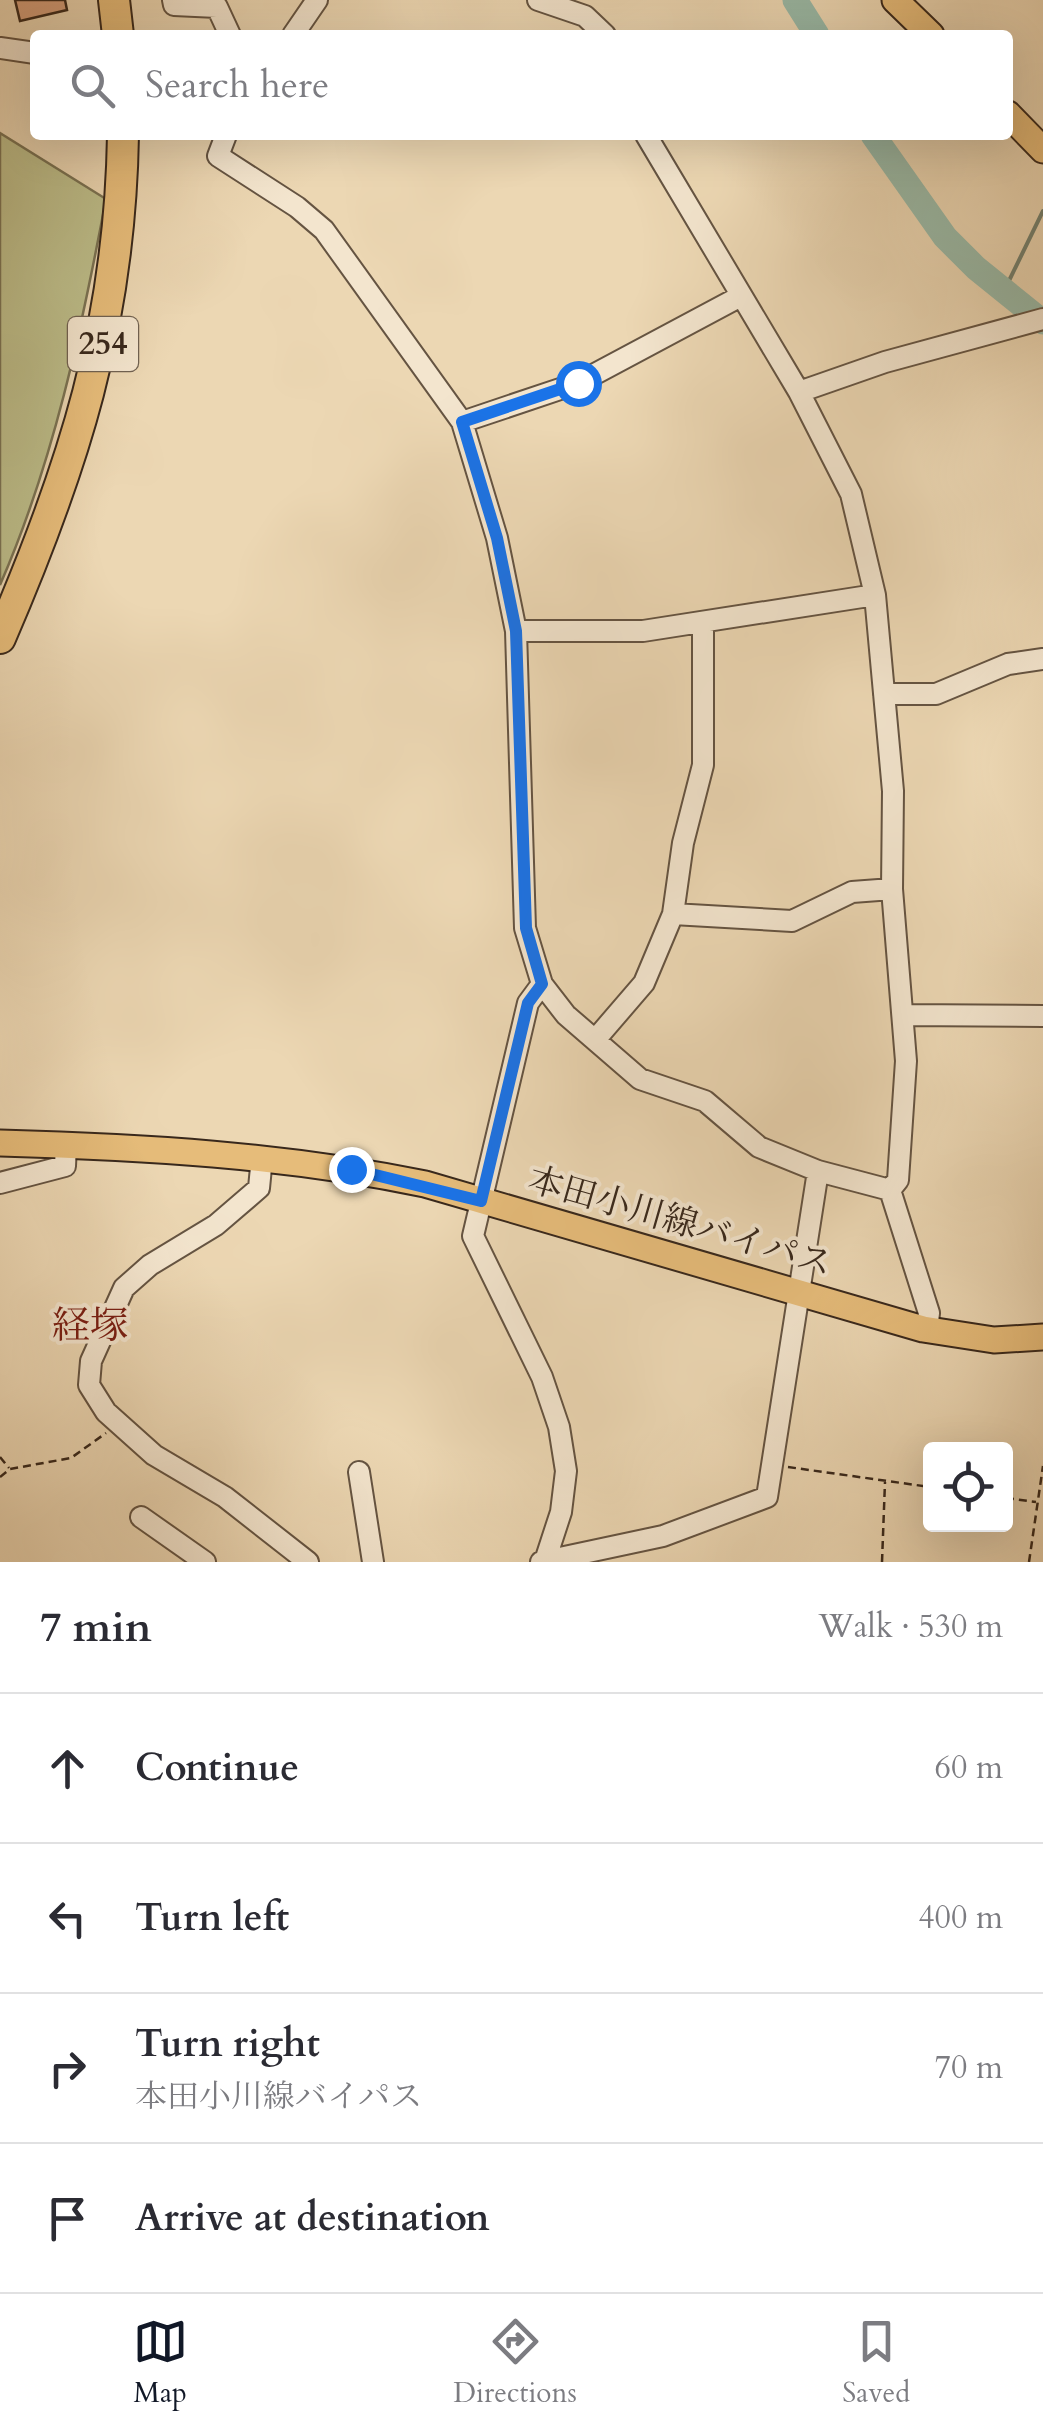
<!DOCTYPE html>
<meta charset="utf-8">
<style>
:root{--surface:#fff;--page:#f7f7f7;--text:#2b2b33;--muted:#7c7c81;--line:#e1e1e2;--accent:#111827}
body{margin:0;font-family:Cardo,"Noto Serif JP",serif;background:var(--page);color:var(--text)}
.controls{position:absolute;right:30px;bottom:30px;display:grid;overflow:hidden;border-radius:10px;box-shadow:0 10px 40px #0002}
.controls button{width:90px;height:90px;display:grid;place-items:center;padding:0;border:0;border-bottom:2px solid var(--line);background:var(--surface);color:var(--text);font:50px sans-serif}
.stop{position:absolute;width:30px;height:30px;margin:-22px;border:8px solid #1a73e8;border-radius:50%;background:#fff}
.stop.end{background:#1a73e8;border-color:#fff;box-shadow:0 2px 10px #0008}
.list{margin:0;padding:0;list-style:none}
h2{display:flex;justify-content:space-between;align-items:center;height:130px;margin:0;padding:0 40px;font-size:42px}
h2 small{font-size:32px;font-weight:400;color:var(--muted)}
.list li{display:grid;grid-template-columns:65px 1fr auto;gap:30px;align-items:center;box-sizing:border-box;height:150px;padding:0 40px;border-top:2px solid var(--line)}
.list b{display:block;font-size:38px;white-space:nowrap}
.list p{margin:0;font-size:32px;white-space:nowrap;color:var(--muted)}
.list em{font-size:32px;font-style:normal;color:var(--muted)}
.icon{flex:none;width:55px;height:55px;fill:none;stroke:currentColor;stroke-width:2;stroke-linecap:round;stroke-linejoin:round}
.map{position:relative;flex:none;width:1043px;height:1562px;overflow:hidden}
.search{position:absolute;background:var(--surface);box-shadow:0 10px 40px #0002;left:30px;right:30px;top:30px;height:110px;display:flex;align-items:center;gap:25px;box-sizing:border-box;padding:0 35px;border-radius:10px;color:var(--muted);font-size:38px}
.sheet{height:730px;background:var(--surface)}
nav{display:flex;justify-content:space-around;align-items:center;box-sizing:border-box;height:140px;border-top:2px solid var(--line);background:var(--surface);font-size:28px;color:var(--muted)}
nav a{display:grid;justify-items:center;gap:5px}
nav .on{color:var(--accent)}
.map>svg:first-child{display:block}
</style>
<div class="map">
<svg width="1043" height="1562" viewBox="0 0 1043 1562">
<rect width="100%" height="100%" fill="#ecd7b3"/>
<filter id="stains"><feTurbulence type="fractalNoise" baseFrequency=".002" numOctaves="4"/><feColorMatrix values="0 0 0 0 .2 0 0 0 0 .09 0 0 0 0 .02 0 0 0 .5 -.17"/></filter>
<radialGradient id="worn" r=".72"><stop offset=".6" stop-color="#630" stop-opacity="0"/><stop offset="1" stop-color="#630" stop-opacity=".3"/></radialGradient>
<!-- green -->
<path fill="#bcbd8a" stroke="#7a7253" stroke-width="2.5" d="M 0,133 L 106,199 C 81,331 54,461 0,585 Z"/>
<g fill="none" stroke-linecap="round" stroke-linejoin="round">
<!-- stream -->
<path stroke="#728070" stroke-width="4" d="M 1004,291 L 1043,211"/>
<!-- river -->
<path stroke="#99baa8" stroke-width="25" d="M 795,0 L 817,35
M 873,135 L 945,237 L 976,268 L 1043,322"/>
</g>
<!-- building -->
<path fill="#d59f7c" stroke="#38281c" stroke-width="2.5" d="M 15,0 L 65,0 L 67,10 L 20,21 Z"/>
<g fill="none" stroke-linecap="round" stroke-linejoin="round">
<!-- minor casing -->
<g stroke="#655442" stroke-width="24">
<path id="minor" d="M 173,0 L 174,5 L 217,7 L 230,35
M 538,0 L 585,16 L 605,35
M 293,35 L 317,0
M 0,48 L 35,53
M 226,135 L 218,156 L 297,207 L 324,230 L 462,422 L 497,538 L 516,631 L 525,928 L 542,984 L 566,1015 L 640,1079 L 705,1101 L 759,1147 L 818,1171 L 890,1190
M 646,135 L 799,392 L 851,494 L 875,595 L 893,791 L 892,889 L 906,1061 L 898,1180 L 890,1190
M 799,392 L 885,362 L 1043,319
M 462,422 L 578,383 L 741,296
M 516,631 L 643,631 L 875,595
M 884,694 L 936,694 L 1008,664 L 1043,659
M 673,914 L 792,921 L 852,892 L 892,889
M 542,984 L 528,1003 L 473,1236 L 542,1377 L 559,1427 L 566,1471 L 561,1512 L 545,1561
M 903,1015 L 1043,1016
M 595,1040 L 644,983 L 673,914 L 683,843 L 703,765 L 703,622
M 262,1157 L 259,1188 L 216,1225 L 150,1265 L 124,1288 L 91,1361 L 89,1385 L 106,1412 L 154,1455 L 225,1497 L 308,1562
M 0,1183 L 65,1166 L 66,1145
M 890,1190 L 929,1313 L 927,1330
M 359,1472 L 373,1562
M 141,1517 L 205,1562
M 541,1562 L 663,1536 L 767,1497 L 818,1171"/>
</g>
<!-- major casing -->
<g stroke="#38281c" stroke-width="29">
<path id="major" d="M 895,0 L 931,35
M 1008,114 L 1043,150
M 0,1143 C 143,1147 284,1155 425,1184 L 923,1329 L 994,1340 L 1043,1337"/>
</g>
<!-- highway casing -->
<g stroke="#38281c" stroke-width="34">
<path id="highway" d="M 114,0 L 118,35
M 0,638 C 74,467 120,323 123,135"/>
</g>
<!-- path -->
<path stroke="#38281c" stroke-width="2.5" stroke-dasharray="8 5" stroke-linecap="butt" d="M 0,1457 L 9,1468
M 788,1467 L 930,1487
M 0,1477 L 10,1469 L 71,1458 L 106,1433
M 1006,1498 L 1036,1502
M 882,1562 L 885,1482
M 1029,1562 L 1043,1466"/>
<!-- minor -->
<use href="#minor" stroke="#f3e5ce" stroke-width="20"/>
<!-- major -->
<use href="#major" stroke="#e6bc7a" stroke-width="25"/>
<!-- highway -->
<use href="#highway" stroke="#e6bc7a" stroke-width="30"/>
</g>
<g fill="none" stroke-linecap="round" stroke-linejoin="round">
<!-- route -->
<path stroke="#1a73e8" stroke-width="12" d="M 351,1169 L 481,1201 L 528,1003 L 542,984 L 526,928 L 516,631 L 497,538 L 462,422 L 578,383"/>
</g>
<g text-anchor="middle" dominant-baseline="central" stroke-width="8" stroke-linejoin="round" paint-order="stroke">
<!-- shield labels -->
<rect fill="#f3e5ce" stroke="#706151" stroke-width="2.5" x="68" y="317" width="70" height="54" rx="8"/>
<g font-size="32" font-weight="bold" fill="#38281c">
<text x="103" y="344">254</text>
</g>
<!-- street labels -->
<g font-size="35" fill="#38281c" stroke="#f3e5ce">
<text transform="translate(680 1222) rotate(16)">本田小川線バイパス</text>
</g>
<!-- neighbourhood labels -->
<g font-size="38" fill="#7a1f14" stroke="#f3e5ce">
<text x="90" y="1326">経塚</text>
</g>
</g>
<rect width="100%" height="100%" filter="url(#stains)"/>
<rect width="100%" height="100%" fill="url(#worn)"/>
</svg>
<div class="controls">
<button><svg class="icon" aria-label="locate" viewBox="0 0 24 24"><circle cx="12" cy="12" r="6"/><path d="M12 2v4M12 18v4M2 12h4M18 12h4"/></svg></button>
</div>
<div class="stop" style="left:578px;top:383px"></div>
<div class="stop end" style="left:351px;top:1169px"></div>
<div class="search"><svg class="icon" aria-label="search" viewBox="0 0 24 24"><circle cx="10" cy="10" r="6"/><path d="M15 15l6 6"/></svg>Search here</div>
</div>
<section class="sheet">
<h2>7 min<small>Walk · 530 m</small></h2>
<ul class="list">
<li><svg class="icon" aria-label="ahead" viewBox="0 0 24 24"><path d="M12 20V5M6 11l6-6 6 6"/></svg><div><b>Continue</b></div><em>60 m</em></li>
<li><svg class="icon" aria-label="left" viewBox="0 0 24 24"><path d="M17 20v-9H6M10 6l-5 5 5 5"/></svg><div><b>Turn left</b></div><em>400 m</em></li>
<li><svg class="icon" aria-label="right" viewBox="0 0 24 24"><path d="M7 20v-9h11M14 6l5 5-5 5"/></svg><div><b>Turn right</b><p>本田小川線バイパス</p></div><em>70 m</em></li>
<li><svg class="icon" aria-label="arrive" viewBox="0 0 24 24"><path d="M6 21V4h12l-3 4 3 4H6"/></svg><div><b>Arrive at destination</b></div></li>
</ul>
</section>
<nav>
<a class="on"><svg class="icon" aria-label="map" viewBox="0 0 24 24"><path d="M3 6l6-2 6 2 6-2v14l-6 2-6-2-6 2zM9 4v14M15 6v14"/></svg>Map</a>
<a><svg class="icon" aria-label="directions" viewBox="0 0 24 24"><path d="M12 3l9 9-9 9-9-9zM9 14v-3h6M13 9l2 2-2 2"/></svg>Directions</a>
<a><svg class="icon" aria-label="saved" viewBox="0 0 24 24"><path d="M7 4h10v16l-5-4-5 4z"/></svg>Saved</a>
</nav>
